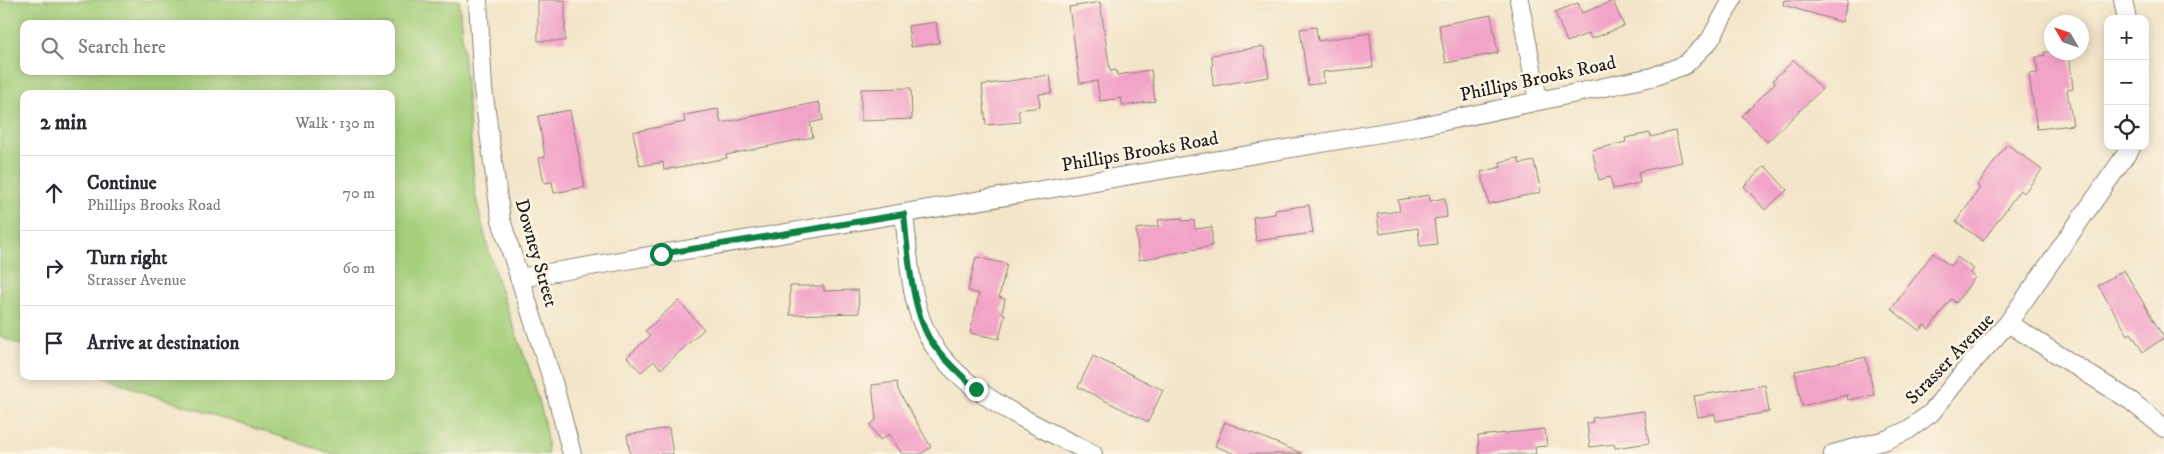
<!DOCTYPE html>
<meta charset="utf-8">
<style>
:root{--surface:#fff;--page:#f2f2f3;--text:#2b2b33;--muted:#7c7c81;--line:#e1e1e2}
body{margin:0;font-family:"IM FELL DW Pica",serif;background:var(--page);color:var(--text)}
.controls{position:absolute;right:15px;top:15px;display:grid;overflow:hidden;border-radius:10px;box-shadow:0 2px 12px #0003}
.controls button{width:45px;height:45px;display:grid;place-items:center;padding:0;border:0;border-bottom:1px solid var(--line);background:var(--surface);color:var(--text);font:25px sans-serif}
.compass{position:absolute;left:2044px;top:15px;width:45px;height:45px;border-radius:50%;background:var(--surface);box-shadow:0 2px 12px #0003;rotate:309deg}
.stop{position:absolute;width:15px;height:15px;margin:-11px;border:4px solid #0b8043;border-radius:50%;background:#fff}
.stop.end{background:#0b8043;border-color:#fff;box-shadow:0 1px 5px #0008}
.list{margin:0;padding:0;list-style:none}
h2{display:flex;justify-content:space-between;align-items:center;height:65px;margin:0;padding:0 20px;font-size:21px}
h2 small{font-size:16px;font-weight:400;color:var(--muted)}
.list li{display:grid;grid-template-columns:32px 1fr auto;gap:15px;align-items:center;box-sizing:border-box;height:75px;padding:0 20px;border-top:1px solid var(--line)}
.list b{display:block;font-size:19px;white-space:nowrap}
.list p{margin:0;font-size:16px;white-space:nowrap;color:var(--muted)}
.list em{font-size:16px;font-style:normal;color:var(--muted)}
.icon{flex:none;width:28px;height:28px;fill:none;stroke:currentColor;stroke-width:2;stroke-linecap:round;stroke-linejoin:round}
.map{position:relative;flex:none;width:2164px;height:454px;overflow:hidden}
.search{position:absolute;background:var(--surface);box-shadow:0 2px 12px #0003;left:20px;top:20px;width:375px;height:55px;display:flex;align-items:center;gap:12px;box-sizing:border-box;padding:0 18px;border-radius:10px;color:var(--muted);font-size:19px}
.panel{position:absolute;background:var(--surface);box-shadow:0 2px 12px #0003;left:20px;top:90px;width:375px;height:290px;border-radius:10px}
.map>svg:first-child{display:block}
</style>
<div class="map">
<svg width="2164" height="454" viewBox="0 0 2164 454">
<rect width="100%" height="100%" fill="#fcf5e5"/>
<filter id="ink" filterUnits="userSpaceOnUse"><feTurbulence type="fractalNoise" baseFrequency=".02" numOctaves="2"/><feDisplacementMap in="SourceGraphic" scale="10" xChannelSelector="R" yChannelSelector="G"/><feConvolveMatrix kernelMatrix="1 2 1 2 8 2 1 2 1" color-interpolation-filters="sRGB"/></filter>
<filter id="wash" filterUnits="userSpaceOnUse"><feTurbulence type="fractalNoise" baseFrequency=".0096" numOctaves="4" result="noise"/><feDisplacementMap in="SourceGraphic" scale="20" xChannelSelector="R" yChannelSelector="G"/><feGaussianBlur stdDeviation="1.12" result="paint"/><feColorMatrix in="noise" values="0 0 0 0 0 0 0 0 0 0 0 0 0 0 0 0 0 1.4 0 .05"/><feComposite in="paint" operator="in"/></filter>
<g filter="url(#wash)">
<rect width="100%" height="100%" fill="#f3e5c9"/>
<!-- green -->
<path fill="#a5cf7b" stroke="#60764c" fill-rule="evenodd" d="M 0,0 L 459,0 L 475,192 C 483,233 495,275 509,314 C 525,360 546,405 548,454 L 333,454 L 140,391 L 103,376 L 391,376 L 391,94 L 24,94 L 24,346 L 0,337 ZM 24,24 L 391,24 L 391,71 L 24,71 Z"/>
<g id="blocks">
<!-- building -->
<path fill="#f2a3c8" d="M 538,0 L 565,0 L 565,41 L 538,41 Z
M 1784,0 L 1848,0 L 1842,22 L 1783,5 Z
M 1613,1 L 1624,26 L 1591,39 L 1589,33 L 1567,42 L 1555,12 L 1578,3 L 1582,13 Z
M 1100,2 L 1110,71 L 1116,70 L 1117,75 L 1151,70 L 1155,101 L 1123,106 L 1121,98 L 1100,101 L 1097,81 L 1080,83 L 1069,7 Z
M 1491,15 L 1498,53 L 1446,63 L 1439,25 Z
M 936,22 L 939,43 L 911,47 L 908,26 Z
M 1316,27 L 1318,41 L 1370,33 L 1373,67 L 1323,72 L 1324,83 L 1308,85 L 1300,29 Z
M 1260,47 L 1264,47 L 1269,77 L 1213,86 L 1212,55 Z
M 2044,52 L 2069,52 L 2073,89 L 2067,90 L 2073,125 L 2037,129 L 2029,74 L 2038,73 L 2036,57 L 2045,55 Z
M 1794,60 L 1822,89 L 1767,142 L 1742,116 L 1775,83 L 1773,80 Z
M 1050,75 L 1052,93 L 1039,94 L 1040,107 L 1018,110 L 1020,122 L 986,125 L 982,85 Z
M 911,88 L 912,119 L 861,121 L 861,89 Z
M 819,102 L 823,120 L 810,123 L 813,137 L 726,155 L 727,158 L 664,170 L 663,162 L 640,166 L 633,132 L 685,122 L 684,115 L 718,109 L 721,123 Z
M 570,110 L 585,187 L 554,193 L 552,182 L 544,183 L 539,158 L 545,157 L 538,116 Z
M 1675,131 L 1682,162 L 1638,172 L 1640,183 L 1613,189 L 1610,177 L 1599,180 L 1592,150 L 1626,142 L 1625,138 L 1650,133 L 1651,137 Z
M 2007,144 L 2042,170 L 2024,193 L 2020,190 L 1983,241 L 1956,222 L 1980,188 L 1977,186 Z
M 1518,158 L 1520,164 L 1534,161 L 1541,192 L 1489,204 L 1481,172 L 1501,167 L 1500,162 Z
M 1765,166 L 1787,190 L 1765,210 L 1744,186 Z
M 1429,195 L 1430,201 L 1445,198 L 1447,217 L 1434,219 L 1437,244 L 1420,246 L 1418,228 L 1380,234 L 1377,214 L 1400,211 L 1398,200 Z
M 1309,205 L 1313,233 L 1256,241 L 1253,217 L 1275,214 L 1275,210 Z
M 1182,218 L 1182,221 L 1194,220 L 1195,229 L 1212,227 L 1212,246 L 1139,260 L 1136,229 L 1159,226 L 1158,220 Z
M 1933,253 L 1950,266 L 1957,257 L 1974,269 L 1970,273 L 1975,277 L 1956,303 L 1951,299 L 1929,329 L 1924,325 L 1920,331 L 1891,309 Z
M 976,257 L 1007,264 L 999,297 L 1005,299 L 1002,313 L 1005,314 L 999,339 L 970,333 L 979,294 L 968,291 Z
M 2124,270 L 2164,338 L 2143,352 L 2131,333 L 2128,335 L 2098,285 Z
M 790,286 L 824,286 L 824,291 L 858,290 L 859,313 L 790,315 Z
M 678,301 L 704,329 L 661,369 L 654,361 L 641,372 L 627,357 L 650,336 L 645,331 Z
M 1093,356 L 1163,390 L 1148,422 L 1078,387 Z
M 1866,357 L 1874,395 L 1848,400 L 1847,395 L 1802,406 L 1795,371 Z
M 897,382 L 898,390 L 931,447 L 921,454 L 902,454 L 889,434 L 880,440 L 870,425 L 876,420 L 872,385 Z
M 1765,385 L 1769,412 L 1716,421 L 1715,414 L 1698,417 L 1694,396 Z
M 1644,411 L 1649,443 L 1615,448 L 1614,444 L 1590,447 L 1587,423 L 1593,422 L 1592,418 Z
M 1225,422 L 1301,453 L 1301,454 L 1235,454 L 1215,446 Z
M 669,428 L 673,454 L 630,454 L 627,435 Z
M 1545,429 L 1547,446 L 1535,447 L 1536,454 L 1479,454 L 1478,436 Z"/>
</g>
</g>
<g filter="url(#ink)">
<use href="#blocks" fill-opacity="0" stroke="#888072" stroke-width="1"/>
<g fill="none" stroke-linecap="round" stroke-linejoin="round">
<!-- street casing -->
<g stroke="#888072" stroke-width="20">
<path id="street" d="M 478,0 L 483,89 L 501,220 L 553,382 L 572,454
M 1519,0 L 1538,100
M 2123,0 L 2127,19
M 904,214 C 909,255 909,306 932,343 C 964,395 1040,427 1093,454
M 519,278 L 1416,127 L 1652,77 L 1685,65 L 1710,40 L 1732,0
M 2008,323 L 2132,146
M 1833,454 L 1886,440 L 1908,430 L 1931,413 L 1962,374 L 2008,323 L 2131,401 L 2164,428"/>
</g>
<!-- street -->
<use href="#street" stroke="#fff" stroke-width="18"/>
</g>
</g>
<g fill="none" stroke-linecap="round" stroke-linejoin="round" filter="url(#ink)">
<!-- route -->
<path stroke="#0b8043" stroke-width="6" d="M 661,254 L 904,214 C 908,251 911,313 933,344 C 945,361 961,375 976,389"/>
</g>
<g text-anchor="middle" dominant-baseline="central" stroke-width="5" stroke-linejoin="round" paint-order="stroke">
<!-- street labels -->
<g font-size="19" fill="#1c1c1c" stroke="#fcf5e5">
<text transform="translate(1538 79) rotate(-12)">Phillips Brooks Road</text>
<text transform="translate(1140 152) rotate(-10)">Phillips Brooks Road</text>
<text transform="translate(536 253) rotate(74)">Downey Street</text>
<text transform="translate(1950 359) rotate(-46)">Strasser Avenue</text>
</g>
</g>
</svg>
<div class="controls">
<button>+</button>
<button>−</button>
<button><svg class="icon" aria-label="locate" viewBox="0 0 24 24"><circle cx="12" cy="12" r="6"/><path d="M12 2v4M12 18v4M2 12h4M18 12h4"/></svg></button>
</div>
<svg class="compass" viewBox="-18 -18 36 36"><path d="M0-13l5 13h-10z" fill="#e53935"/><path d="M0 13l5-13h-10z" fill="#7c7c81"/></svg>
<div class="stop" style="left:661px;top:254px"></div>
<div class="stop end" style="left:976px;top:389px"></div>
<div class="search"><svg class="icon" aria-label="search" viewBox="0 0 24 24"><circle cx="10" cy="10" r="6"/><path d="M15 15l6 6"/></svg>Search here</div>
<section class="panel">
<h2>2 min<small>Walk · 130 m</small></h2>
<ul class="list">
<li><svg class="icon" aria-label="ahead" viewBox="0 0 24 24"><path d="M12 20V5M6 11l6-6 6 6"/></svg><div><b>Continue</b><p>Phillips Brooks Road</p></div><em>70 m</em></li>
<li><svg class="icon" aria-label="right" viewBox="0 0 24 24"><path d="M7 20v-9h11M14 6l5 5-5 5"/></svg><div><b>Turn right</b><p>Strasser Avenue</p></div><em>60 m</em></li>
<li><svg class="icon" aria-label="arrive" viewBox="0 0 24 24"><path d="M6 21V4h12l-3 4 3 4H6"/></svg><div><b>Arrive at destination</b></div></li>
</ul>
</section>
</div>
